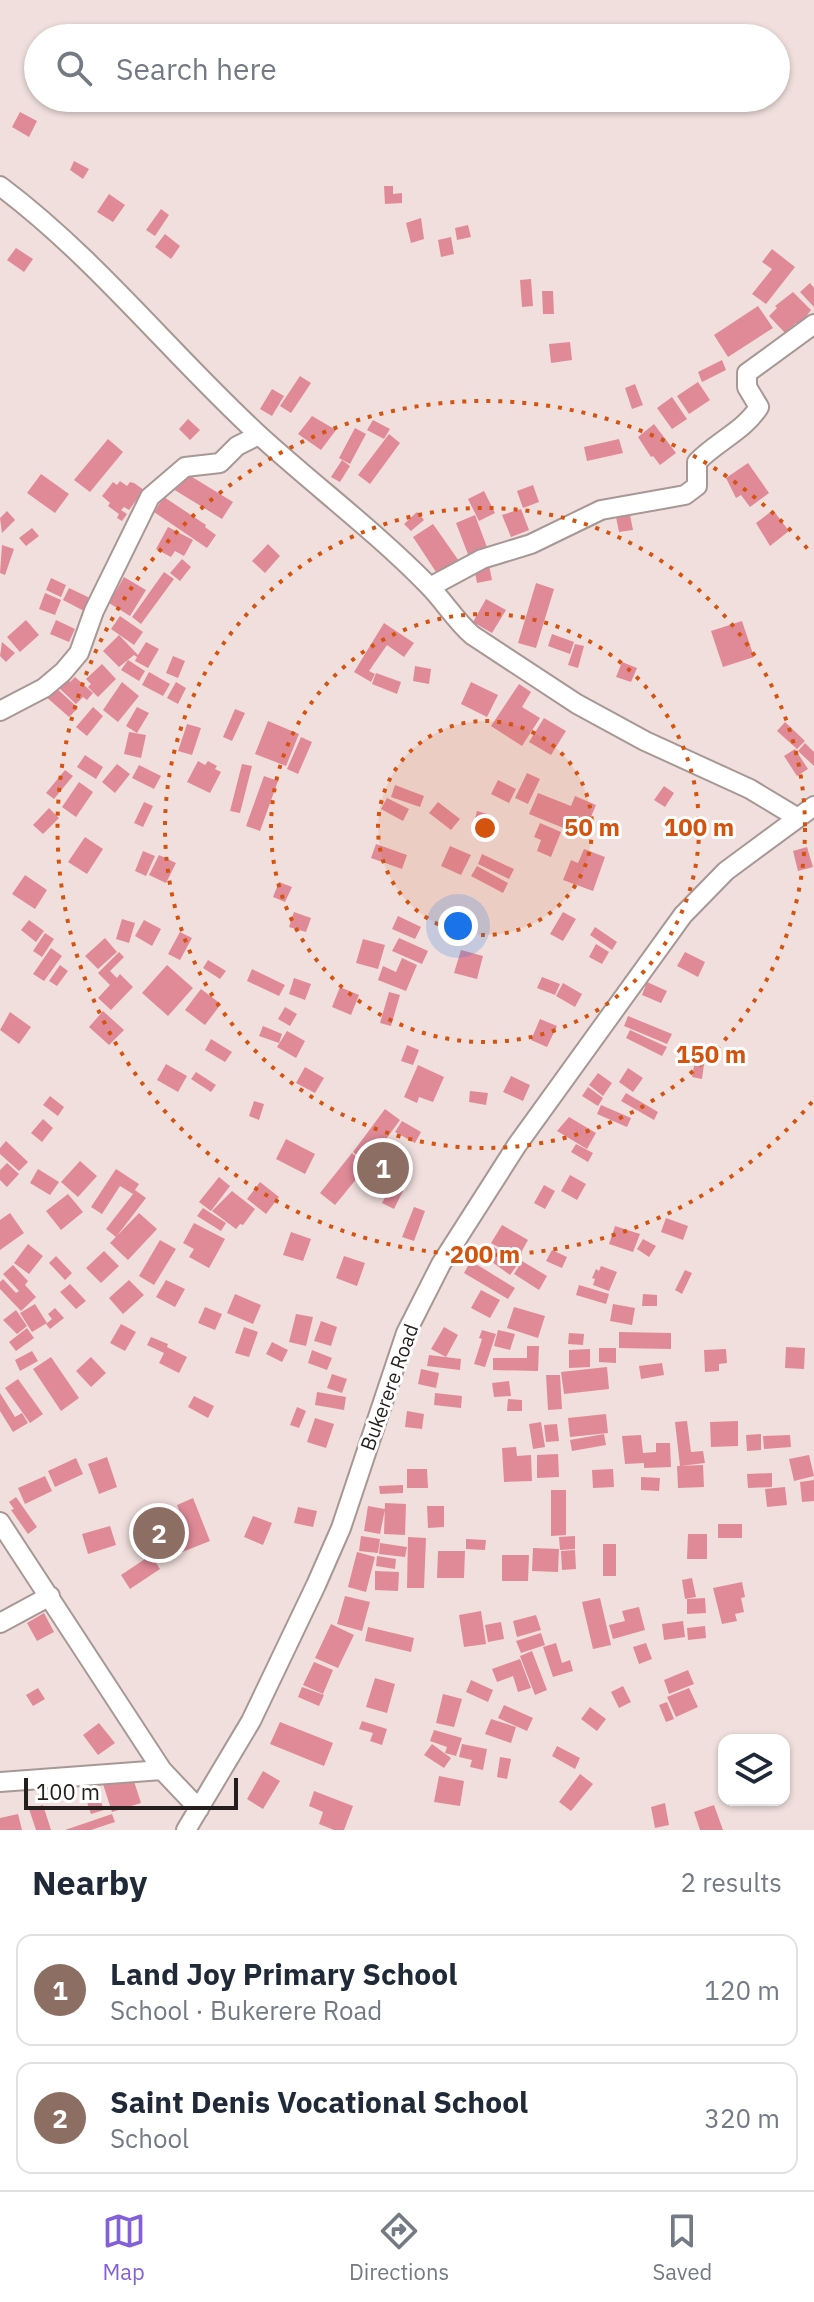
<!DOCTYPE html>
<meta charset="utf-8">
<style>
:root{--surface:#fff;--page:#f2f2f3;--text:#1f2937;--muted:#747a83;--line:#e0e1e3;--accent:#8360da}
body{margin:0;font-family:"IBM Plex Sans",sans-serif;background:var(--page);color:var(--text)}
.controls{position:absolute;right:24px;bottom:24px;display:grid;overflow:hidden;border-radius:16px;box-shadow:0 2px 6px #0004}
.controls button{width:72px;height:72px;display:grid;place-items:center;padding:0;border:0;border-bottom:2px solid var(--line);background:var(--surface);color:var(--text);font:40px sans-serif}
.scale{position:absolute;left:24px;bottom:20px;width:214px;box-sizing:border-box;padding-left:8px;border:4px solid #241e1d;border-top:0;font-size:22px;line-height:28px;white-space:nowrap;color:#241e1d;-webkit-text-stroke:6px #fff;paint-order:stroke}
.you{position:absolute;left:458px;top:926px;width:28px;height:28px;margin:-20px;border:6px solid #fff;border-radius:50%;background:#1a73e8;box-shadow:0 0 0 12px #1a73e833}
.badge{display:grid;place-items:center;width:52px;height:52px;border-radius:50%;background:var(--accent);color:#fff;font-size:26px;font-weight:700}
.pin{position:absolute;translate:-50% -50%;border:4px solid #fff;box-shadow:0 2px 8px #0006}
.list{margin:0;padding:0;list-style:none}
h2{display:flex;justify-content:space-between;align-items:center;height:104px;margin:0;padding:0 32px;font-size:34px}
h2 small{font-size:26px;font-weight:400;color:var(--muted)}
.list li{display:grid;grid-template-columns:52px 1fr auto;gap:24px;align-items:center;box-sizing:border-box;height:112px;margin:0 16px 16px;padding:0 16px;border:2px solid var(--line);border-radius:16px}
.list b{display:block;font-size:30px;white-space:nowrap}
.list p{margin:0;font-size:26px;white-space:nowrap;color:var(--muted)}
.list em{font-size:26px;font-style:normal;color:var(--muted)}
.icon{flex:none;width:44px;height:44px;fill:none;stroke:currentColor;stroke-width:2;stroke-linecap:round;stroke-linejoin:round}
.map{position:relative;flex:none;width:814px;height:1830px;overflow:hidden}
.search{position:absolute;background:var(--surface);box-shadow:0 2px 6px #0004;left:24px;right:24px;top:24px;height:88px;display:flex;align-items:center;gap:20px;box-sizing:border-box;padding:0 28px;border-radius:44px;color:var(--muted);font-size:30px}
.sheet{height:360px;background:var(--surface)}
nav{display:flex;justify-content:space-around;align-items:center;box-sizing:border-box;height:112px;border-top:2px solid var(--line);background:var(--surface);font-size:22px;color:var(--muted)}
nav a{display:grid;justify-items:center;gap:4px}
nav .on{color:var(--accent)}
.map>svg:first-child{display:block}
</style>
<div class="map">
<svg width="814" height="1830" viewBox="0 0 814 1830">
<rect width="100%" height="100%" fill="#f0dfdd"/>
<!-- building -->
<path fill="#e08a98" d="M 20,112 L 37,121 L 29,137 L 12,127 Z
M 74,161 L 89,169 L 83,179 L 70,170 Z
M 384,186 L 393,186 L 393,194 L 402,193 L 402,203 L 385,204 Z
M 109,194 L 125,205 L 113,222 L 97,212 Z
M 161,209 L 169,215 L 155,236 L 146,230 Z
M 421,218 L 424,239 L 411,243 L 406,223 Z
M 468,225 L 471,237 L 457,240 L 455,228 Z
M 165,234 L 180,246 L 171,259 L 155,247 Z
M 451,237 L 454,254 L 441,257 L 438,240 Z
M 16,248 L 33,259 L 24,272 L 7,260 Z
M 772,249 L 795,267 L 766,304 L 752,294 L 772,269 L 762,262 Z
M 531,279 L 533,306 L 522,307 L 520,280 Z
M 810,283 L 814,288 L 814,307 L 800,292 Z
M 542,291 L 553,291 L 554,314 L 543,314 Z
M 793,292 L 811,310 L 799,326 L 796,323 L 785,333 L 769,316 L 777,308 L 775,306 Z
M 758,306 L 773,328 L 728,357 L 714,335 Z
M 570,342 L 572,360 L 551,363 L 549,344 Z
M 722,360 L 726,370 L 702,382 L 698,372 Z
M 300,376 L 311,383 L 291,413 L 280,406 Z
M 698,382 L 710,400 L 689,414 L 677,396 Z
M 635,384 L 643,405 L 632,409 L 625,388 Z
M 272,389 L 284,396 L 272,416 L 260,409 Z
M 672,397 L 687,419 L 672,429 L 657,408 Z
M 312,416 L 336,430 L 321,450 L 298,434 Z
M 188,419 L 200,430 L 190,440 L 179,429 Z
M 373,420 L 390,429 L 384,439 L 367,430 Z
M 654,424 L 676,453 L 660,465 L 653,456 L 651,457 L 638,437 Z
M 355,428 L 366,434 L 350,464 L 339,458 Z
M 389,434 L 400,443 L 370,484 L 358,475 Z
M 108,439 L 123,452 L 90,492 L 74,480 Z
M 619,439 L 623,453 L 587,461 L 584,447 Z
M 342,460 L 350,466 L 340,482 L 331,477 Z
M 748,463 L 769,493 L 750,507 L 741,495 L 736,498 L 726,478 Z
M 184,472 L 233,502 L 222,519 L 173,489 Z
M 41,474 L 69,494 L 55,513 L 27,493 Z
M 120,481 L 127,486 L 130,482 L 134,483 L 144,490 L 129,510 L 124,507 L 121,510 L 127,514 L 122,521 L 117,518 L 119,514 L 108,506 L 110,503 L 102,496 L 113,482 L 117,485 Z
M 533,485 L 539,502 L 523,508 L 517,491 Z
M 484,491 L 495,513 L 479,521 L 468,499 Z
M 164,497 L 206,525 L 205,527 L 216,535 L 207,548 L 154,512 Z
M 521,509 L 529,530 L 511,537 L 502,515 Z
M 773,510 L 789,531 L 770,546 L 756,523 Z
M 7,511 L 15,520 L 2,533 L 0,518 Z
M 417,512 L 424,520 L 411,531 L 404,524 Z
M 475,515 L 488,550 L 469,557 L 456,523 Z
M 630,515 L 633,530 L 619,532 L 616,517 Z
M 433,524 L 459,561 L 438,575 L 413,537 Z
M 168,527 L 193,540 L 184,556 L 175,551 L 171,557 L 156,549 Z
M 32,528 L 39,536 L 26,546 L 19,538 Z
M 268,544 L 280,556 L 265,573 L 252,561 Z
M 2,545 L 14,549 L 5,575 L 0,573 Z
M 182,559 L 191,567 L 180,581 L 170,573 Z
M 489,565 L 492,580 L 477,583 L 474,567 Z
M 164,572 L 174,579 L 141,624 L 132,617 Z
M 124,577 L 146,590 L 130,616 L 109,603 Z
M 51,578 L 66,585 L 61,597 L 46,590 Z
M 536,583 L 554,589 L 536,648 L 518,643 Z
M 69,588 L 90,598 L 84,611 L 63,600 Z
M 45,593 L 61,600 L 55,615 L 39,609 Z
M 486,599 L 506,610 L 492,633 L 473,622 Z
M 120,616 L 143,632 L 134,645 L 111,629 Z
M 26,620 L 39,635 L 20,652 L 7,637 Z
M 56,620 L 75,629 L 69,642 L 50,634 Z
M 742,621 L 754,657 L 723,667 L 711,631 Z
M 384,623 L 414,643 L 404,657 L 387,645 L 369,671 L 375,674 L 371,682 L 354,672 Z
M 552,634 L 574,642 L 570,654 L 548,646 Z
M 119,635 L 138,655 L 146,642 L 159,649 L 148,668 L 135,661 L 137,657 L 134,655 L 119,667 L 103,651 Z
M 2,642 L 15,653 L 6,662 L 0,656 Z
M 575,644 L 584,646 L 578,668 L 568,665 Z
M 173,656 L 185,661 L 178,678 L 166,673 Z
M 128,660 L 145,671 L 139,681 L 121,670 Z
M 622,662 L 637,668 L 631,682 L 616,677 Z
M 102,664 L 116,679 L 98,697 L 88,687 L 91,684 L 86,679 Z
M 415,666 L 431,669 L 429,684 L 413,681 Z
M 149,672 L 170,684 L 163,696 L 142,685 Z
M 376,673 L 401,682 L 397,694 L 372,684 Z
M 66,677 L 70,682 L 75,677 L 93,693 L 87,700 L 83,697 L 76,704 L 57,686 Z
M 122,682 L 139,696 L 118,722 L 103,710 Z
M 176,682 L 186,688 L 178,704 L 167,698 Z
M 471,682 L 498,695 L 487,717 L 461,704 Z
M 519,684 L 531,692 L 522,707 L 540,718 L 522,746 L 491,726 Z
M 53,685 L 78,708 L 69,717 L 44,695 Z
M 93,707 L 103,716 L 87,736 L 76,727 Z
M 137,707 L 149,713 L 137,733 L 126,726 Z
M 235,709 L 245,713 L 232,741 L 223,737 Z
M 544,718 L 566,731 L 551,755 L 529,742 Z
M 268,721 L 299,734 L 286,766 L 255,754 Z
M 785,722 L 805,741 L 797,749 L 777,731 Z
M 187,724 L 201,728 L 192,755 L 178,751 Z
M 129,732 L 146,735 L 141,758 L 124,754 Z
M 301,737 L 312,742 L 298,774 L 287,769 Z
M 805,743 L 814,752 L 814,766 L 798,751 Z
M 795,749 L 808,769 L 797,776 L 784,756 Z
M 85,755 L 103,767 L 96,779 L 77,767 Z
M 198,761 L 205,765 L 208,761 L 217,766 L 215,769 L 221,772 L 210,793 L 187,782 Z
M 117,764 L 130,774 L 115,793 L 102,782 Z
M 242,764 L 252,766 L 240,813 L 230,811 Z
M 139,765 L 161,776 L 154,789 L 132,778 Z
M 65,770 L 73,776 L 54,799 L 46,793 Z
M 527,773 L 540,779 L 528,804 L 515,798 Z
M 264,776 L 278,781 L 260,831 L 246,826 Z
M 498,780 L 516,789 L 509,803 L 491,794 Z
M 79,782 L 93,792 L 76,817 L 62,807 Z
M 395,785 L 424,796 L 420,807 L 391,797 Z
M 664,786 L 674,793 L 665,807 L 654,800 Z
M 538,793 L 571,806 L 575,796 L 596,805 L 583,836 L 529,814 Z
M 387,798 L 409,809 L 403,821 L 381,809 Z
M 144,802 L 153,806 L 143,827 L 134,823 Z
M 438,802 L 460,819 L 451,830 L 429,813 Z
M 49,808 L 59,818 L 43,834 L 33,825 Z
M 477,811 L 487,814 L 481,833 L 472,830 Z
M 540,823 L 561,832 L 551,857 L 537,851 L 541,840 L 534,837 Z
M 85,837 L 103,849 L 87,874 L 68,862 Z
M 376,844 L 407,855 L 402,869 L 371,858 Z
M 450,846 L 471,855 L 461,875 L 441,866 Z
M 807,847 L 813,867 L 798,871 L 793,851 Z
M 584,849 L 605,857 L 593,891 L 563,880 L 571,860 L 578,863 Z
M 143,851 L 155,856 L 146,876 L 135,871 Z
M 482,854 L 514,869 L 509,879 L 478,864 Z
M 159,855 L 176,863 L 166,883 L 149,875 Z
M 477,866 L 508,883 L 503,893 L 471,876 Z
M 25,875 L 47,890 L 35,909 L 12,894 Z
M 279,882 L 292,887 L 285,902 L 273,897 Z
M 294,912 L 311,918 L 306,932 L 289,927 Z
M 563,912 L 576,919 L 563,941 L 550,934 Z
M 398,916 L 421,927 L 415,939 L 392,929 Z
M 122,919 L 135,923 L 129,943 L 116,939 Z
M 29,920 L 44,931 L 36,942 L 21,930 Z
M 144,920 L 161,929 L 152,946 L 135,936 Z
M 595,927 L 617,942 L 612,950 L 590,935 Z
M 180,932 L 192,938 L 180,960 L 168,954 Z
M 45,933 L 54,939 L 42,957 L 33,951 Z
M 105,938 L 117,952 L 98,969 L 85,956 Z
M 399,938 L 428,951 L 422,964 L 392,951 Z
M 363,939 L 385,945 L 378,969 L 356,963 Z
M 596,944 L 609,952 L 602,964 L 589,957 Z
M 51,948 L 62,956 L 44,981 L 33,974 Z
M 461,950 L 483,956 L 477,979 L 454,973 Z
M 119,952 L 124,957 L 110,971 L 117,978 L 120,974 L 133,987 L 111,1010 L 98,998 L 110,985 L 98,973 Z
M 685,952 L 705,962 L 698,977 L 677,966 Z
M 402,958 L 417,965 L 406,991 L 378,980 L 383,966 L 396,972 Z
M 208,960 L 226,971 L 220,979 L 203,968 Z
M 60,965 L 68,971 L 57,986 L 49,981 Z
M 167,965 L 193,988 L 168,1016 L 142,993 Z
M 252,969 L 285,985 L 279,996 L 247,981 Z
M 542,977 L 560,984 L 555,995 L 537,988 Z
M 294,978 L 311,984 L 305,1000 L 289,994 Z
M 647,982 L 667,991 L 661,1003 L 642,995 Z
M 563,983 L 582,994 L 575,1007 L 556,996 Z
M 340,987 L 359,995 L 351,1015 L 332,1007 Z
M 201,989 L 221,1004 L 205,1025 L 185,1010 Z
M 389,992 L 400,995 L 391,1026 L 380,1023 Z
M 285,1007 L 297,1014 L 290,1026 L 278,1019 Z
M 103,1011 L 124,1030 L 109,1045 L 89,1027 Z
M 10,1012 L 31,1027 L 19,1044 L 0,1030 Z
M 628,1016 L 672,1034 L 667,1044 L 624,1026 Z
M 540,1019 L 557,1026 L 547,1047 L 531,1040 Z
M 263,1026 L 282,1034 L 279,1043 L 259,1036 Z
M 630,1030 L 667,1047 L 662,1056 L 626,1038 Z
M 287,1031 L 305,1041 L 296,1058 L 277,1047 Z
M 211,1039 L 232,1052 L 225,1062 L 205,1050 Z
M 407,1045 L 419,1050 L 413,1065 L 401,1061 Z
M 697,1048 L 706,1050 L 702,1079 L 692,1077 Z
M 166,1064 L 187,1076 L 178,1092 L 157,1080 Z
M 418,1065 L 444,1077 L 433,1102 L 419,1097 L 417,1103 L 404,1097 Z
M 305,1067 L 324,1078 L 315,1093 L 296,1083 Z
M 628,1068 L 643,1078 L 633,1092 L 619,1082 Z
M 196,1072 L 216,1085 L 211,1092 L 191,1079 Z
M 598,1073 L 612,1083 L 603,1096 L 589,1085 Z
M 511,1076 L 530,1085 L 523,1101 L 503,1092 Z
M 588,1087 L 603,1098 L 598,1106 L 582,1096 Z
M 470,1091 L 488,1093 L 486,1105 L 469,1102 Z
M 626,1093 L 658,1112 L 654,1120 L 621,1101 Z
M 50,1096 L 64,1107 L 58,1116 L 43,1105 Z
M 254,1101 L 264,1104 L 259,1120 L 249,1116 Z
M 601,1105 L 631,1118 L 627,1127 L 597,1114 Z
M 385,1109 L 400,1120 L 368,1164 L 353,1152 Z
M 569,1117 L 596,1133 L 587,1149 L 557,1131 Z
M 43,1119 L 53,1128 L 42,1142 L 31,1133 Z
M 402,1121 L 421,1132 L 415,1143 L 395,1132 Z
M 286,1139 L 315,1154 L 305,1174 L 276,1159 Z
M 6,1141 L 28,1162 L 19,1171 L 0,1154 L 0,1148 Z
M 576,1144 L 593,1153 L 588,1162 L 571,1152 Z
M 352,1153 L 367,1166 L 335,1205 L 320,1193 Z
M 80,1161 L 97,1176 L 78,1197 L 61,1182 Z
M 7,1163 L 19,1174 L 7,1187 L 0,1180 L 0,1170 Z
M 38,1169 L 59,1182 L 50,1195 L 30,1183 Z
M 116,1169 L 139,1184 L 135,1190 L 146,1198 L 116,1237 L 106,1229 L 133,1194 L 120,1186 L 102,1214 L 91,1207 Z
M 570,1175 L 586,1184 L 577,1200 L 561,1191 Z
M 219,1177 L 230,1186 L 211,1211 L 199,1202 Z
M 260,1182 L 279,1197 L 266,1214 L 247,1199 Z
M 392,1185 L 403,1191 L 394,1209 L 382,1203 Z
M 544,1185 L 555,1191 L 545,1209 L 534,1203 Z
M 232,1191 L 255,1209 L 243,1225 L 240,1224 L 236,1229 L 212,1211 Z
M 68,1194 L 83,1212 L 61,1230 L 46,1211 Z
M 414,1207 L 425,1211 L 414,1241 L 402,1237 Z
M 203,1208 L 226,1223 L 221,1231 L 197,1216 Z
M 10,1213 L 24,1233 L 0,1250 L 0,1220 Z
M 139,1213 L 157,1229 L 128,1260 L 110,1243 Z
M 666,1218 L 688,1226 L 683,1240 L 661,1232 Z
M 194,1223 L 225,1239 L 209,1268 L 189,1257 L 194,1249 L 183,1243 Z
M 502,1225 L 528,1240 L 518,1258 L 491,1243 Z
M 615,1226 L 640,1234 L 633,1252 L 609,1244 Z
M 291,1232 L 311,1239 L 303,1261 L 283,1255 Z
M 643,1239 L 656,1246 L 649,1257 L 637,1249 Z
M 160,1240 L 176,1249 L 154,1285 L 139,1276 Z
M 28,1244 L 43,1256 L 29,1274 L 14,1263 Z
M 491,1245 L 518,1264 L 510,1275 L 492,1262 L 494,1260 L 485,1253 Z
M 552,1250 L 567,1257 L 562,1268 L 546,1261 Z
M 104,1251 L 119,1266 L 101,1283 L 86,1268 Z
M 56,1256 L 72,1273 L 65,1280 L 49,1263 Z
M 344,1256 L 365,1263 L 357,1286 L 336,1278 Z
M 471,1261 L 515,1288 L 508,1299 L 464,1273 Z
M 522,1261 L 547,1276 L 539,1290 L 514,1274 Z
M 13,1265 L 28,1281 L 25,1285 L 36,1297 L 21,1311 L 0,1289 L 0,1282 L 3,1279 L 16,1293 L 19,1291 L 3,1274 Z
M 601,1266 L 617,1272 L 609,1291 L 593,1285 L 595,1279 L 592,1278 L 596,1269 L 599,1271 Z
M 685,1270 L 692,1273 L 682,1294 L 675,1290 Z
M 129,1280 L 144,1295 L 123,1314 L 109,1298 Z
M 166,1280 L 185,1289 L 175,1307 L 156,1297 Z
M 70,1284 L 86,1301 L 76,1309 L 60,1292 Z
M 579,1285 L 609,1294 L 606,1304 L 576,1295 Z
M 481,1290 L 500,1300 L 490,1318 L 471,1308 Z
M 235,1294 L 261,1305 L 253,1324 L 227,1313 Z
M 643,1294 L 657,1295 L 657,1306 L 642,1306 Z
M 35,1304 L 47,1323 L 32,1332 L 20,1313 Z
M 613,1304 L 635,1308 L 632,1325 L 610,1321 Z
M 205,1307 L 222,1314 L 215,1330 L 198,1323 Z
M 514,1307 L 545,1316 L 538,1338 L 507,1328 Z
M 55,1308 L 64,1318 L 50,1329 L 46,1324 L 52,1319 L 48,1314 Z
M 16,1310 L 27,1326 L 17,1334 L 3,1320 Z
M 296,1314 L 313,1317 L 306,1346 L 289,1342 Z
M 321,1321 L 337,1327 L 331,1346 L 314,1341 Z
M 121,1324 L 136,1332 L 125,1351 L 110,1343 Z
M 244,1327 L 258,1332 L 249,1357 L 235,1353 Z
M 444,1327 L 458,1335 L 446,1357 L 431,1349 Z
M 27,1328 L 34,1338 L 16,1351 L 9,1342 Z
M 482,1330 L 496,1334 L 485,1367 L 474,1364 L 482,1339 L 479,1338 Z
M 498,1330 L 515,1334 L 510,1350 L 494,1346 Z
M 619,1332 L 671,1333 L 671,1349 L 619,1348 Z
M 569,1333 L 584,1334 L 583,1345 L 568,1344 Z
M 151,1337 L 168,1344 L 167,1347 L 187,1357 L 179,1373 L 159,1363 L 164,1353 L 147,1345 Z
M 272,1342 L 288,1350 L 282,1362 L 266,1354 Z
M 527,1346 L 539,1346 L 538,1371 L 493,1370 L 493,1358 L 527,1358 Z
M 786,1347 L 805,1348 L 804,1369 L 785,1368 Z
M 599,1348 L 616,1348 L 616,1363 L 599,1362 Z
M 590,1349 L 590,1367 L 569,1368 L 569,1350 Z
M 726,1349 L 727,1363 L 719,1364 L 719,1371 L 705,1372 L 704,1350 Z
M 312,1350 L 332,1358 L 327,1370 L 308,1363 Z
M 32,1351 L 38,1361 L 20,1371 L 15,1360 Z
M 429,1355 L 461,1359 L 460,1370 L 427,1366 Z
M 51,1357 L 79,1398 L 61,1411 L 33,1369 Z
M 91,1357 L 106,1373 L 91,1387 L 76,1371 Z
M 662,1363 L 664,1375 L 641,1379 L 639,1366 Z
M 607,1367 L 609,1389 L 564,1394 L 561,1372 Z
M 421,1369 L 439,1373 L 436,1388 L 418,1384 Z
M 332,1374 L 347,1379 L 342,1393 L 327,1388 Z
M 546,1375 L 560,1375 L 562,1409 L 548,1410 Z
M 18,1379 L 43,1414 L 30,1423 L 5,1388 Z
M 509,1381 L 511,1396 L 494,1397 L 492,1383 Z
M 317,1392 L 346,1397 L 344,1410 L 315,1405 Z
M 0,1393 L 15,1417 L 22,1413 L 28,1423 L 13,1432 L 0,1411 Z
M 435,1393 L 462,1396 L 461,1408 L 434,1405 Z
M 194,1396 L 214,1406 L 208,1418 L 188,1407 Z
M 508,1399 L 522,1400 L 522,1411 L 507,1411 Z
M 297,1407 L 306,1411 L 299,1428 L 290,1425 Z
M 407,1411 L 424,1414 L 422,1429 L 405,1427 Z
M 606,1414 L 608,1433 L 570,1437 L 568,1418 Z
M 315,1418 L 334,1424 L 326,1448 L 307,1442 Z
M 687,1421 L 691,1452 L 703,1451 L 705,1463 L 680,1466 L 675,1422 Z
M 738,1421 L 738,1446 L 711,1447 L 710,1422 Z
M 541,1422 L 545,1447 L 533,1449 L 529,1424 Z
M 557,1424 L 559,1441 L 546,1442 L 544,1425 Z
M 604,1434 L 606,1445 L 572,1451 L 570,1440 Z
M 761,1434 L 761,1450 L 747,1451 L 746,1435 Z
M 641,1435 L 643,1453 L 656,1452 L 656,1443 L 670,1443 L 671,1467 L 644,1468 L 644,1463 L 625,1464 L 622,1436 Z
M 790,1435 L 791,1447 L 764,1449 L 763,1436 Z
M 516,1447 L 517,1456 L 531,1455 L 532,1481 L 504,1482 L 502,1448 Z
M 558,1454 L 559,1477 L 537,1478 L 537,1455 Z
M 809,1455 L 814,1476 L 794,1481 L 789,1459 Z
M 107,1457 L 117,1487 L 99,1494 L 88,1464 Z
M 76,1458 L 83,1474 L 55,1487 L 48,1471 Z
M 703,1465 L 704,1487 L 678,1488 L 677,1466 Z
M 407,1469 L 427,1469 L 428,1488 L 407,1488 Z
M 613,1469 L 614,1487 L 593,1488 L 592,1470 Z
M 772,1473 L 772,1487 L 748,1488 L 747,1474 Z
M 45,1476 L 52,1491 L 25,1504 L 18,1488 Z
M 641,1477 L 660,1478 L 659,1491 L 641,1490 Z
M 814,1480 L 814,1501 L 802,1502 L 800,1482 Z
M 403,1485 L 403,1493 L 380,1494 L 379,1486 Z
M 785,1487 L 787,1505 L 767,1507 L 765,1489 Z
M 551,1490 L 566,1490 L 566,1535 L 551,1536 Z
M 16,1497 L 37,1527 L 28,1534 L 11,1510 L 14,1509 L 9,1502 Z
M 193,1498 L 210,1541 L 162,1560 L 155,1543 L 187,1529 L 177,1505 Z
M 385,1503 L 406,1504 L 405,1535 L 384,1534 Z
M 368,1506 L 385,1509 L 380,1534 L 364,1531 Z
M 427,1506 L 444,1506 L 444,1527 L 428,1528 Z
M 298,1507 L 317,1511 L 313,1527 L 294,1523 Z
M 253,1516 L 272,1523 L 263,1545 L 244,1537 Z
M 718,1524 L 742,1524 L 742,1538 L 718,1538 Z
M 110,1526 L 116,1545 L 88,1554 L 82,1534 Z
M 688,1534 L 707,1534 L 707,1559 L 687,1559 Z
M 361,1536 L 380,1539 L 378,1553 L 359,1551 Z
M 575,1536 L 575,1549 L 560,1550 L 559,1537 Z
M 408,1537 L 426,1538 L 424,1588 L 407,1588 Z
M 466,1539 L 486,1540 L 485,1550 L 466,1549 Z
M 380,1543 L 407,1547 L 405,1557 L 379,1554 Z
M 603,1544 L 616,1544 L 616,1576 L 603,1576 Z
M 533,1548 L 559,1549 L 558,1572 L 532,1571 Z
M 575,1550 L 576,1569 L 562,1570 L 561,1551 Z
M 438,1551 L 465,1551 L 464,1578 L 437,1578 Z
M 357,1552 L 375,1557 L 366,1592 L 348,1587 Z
M 151,1555 L 160,1569 L 130,1589 L 121,1575 Z
M 502,1555 L 529,1555 L 528,1581 L 502,1581 Z
M 377,1556 L 396,1559 L 395,1569 L 376,1566 Z
M 375,1571 L 399,1572 L 398,1591 L 375,1590 Z
M 692,1578 L 696,1597 L 685,1599 L 682,1580 Z
M 742,1582 L 745,1597 L 741,1598 L 744,1612 L 735,1614 L 737,1621 L 722,1624 L 713,1588 Z
M 345,1596 L 370,1602 L 362,1631 L 337,1624 Z
M 600,1598 L 611,1645 L 593,1649 L 582,1602 Z
M 705,1598 L 706,1613 L 687,1614 L 687,1599 Z
M 639,1607 L 645,1630 L 613,1639 L 609,1625 L 625,1621 L 622,1611 Z
M 481,1611 L 486,1644 L 464,1647 L 459,1615 Z
M 44,1613 L 54,1632 L 37,1641 L 27,1623 Z
M 536,1615 L 541,1630 L 517,1637 L 513,1621 Z
M 683,1621 L 685,1637 L 664,1640 L 662,1624 Z
M 501,1622 L 504,1639 L 488,1642 L 485,1625 Z
M 331,1624 L 354,1635 L 338,1668 L 315,1658 Z
M 705,1626 L 706,1638 L 688,1640 L 687,1628 Z
M 368,1627 L 414,1638 L 411,1652 L 365,1641 Z
M 541,1633 L 545,1645 L 521,1653 L 516,1641 Z
M 556,1643 L 562,1663 L 570,1660 L 573,1671 L 553,1677 L 543,1647 Z
M 646,1643 L 652,1659 L 639,1664 L 633,1647 Z
M 532,1651 L 547,1690 L 535,1695 L 520,1656 Z
M 520,1659 L 531,1688 L 518,1692 L 513,1676 L 497,1682 L 492,1669 Z
M 314,1662 L 333,1670 L 323,1694 L 303,1685 Z
M 688,1670 L 694,1684 L 669,1694 L 664,1680 Z
M 375,1678 L 395,1684 L 387,1713 L 366,1707 Z
M 471,1680 L 493,1690 L 488,1702 L 466,1692 Z
M 623,1686 L 631,1702 L 619,1708 L 611,1692 Z
M 302,1687 L 324,1695 L 319,1706 L 298,1697 Z
M 38,1688 L 45,1699 L 33,1706 L 26,1695 Z
M 689,1688 L 698,1707 L 676,1717 L 667,1697 Z
M 443,1694 L 462,1699 L 454,1727 L 436,1723 Z
M 667,1702 L 674,1719 L 666,1722 L 659,1705 Z
M 504,1705 L 533,1718 L 527,1731 L 498,1718 Z
M 590,1707 L 606,1719 L 597,1731 L 581,1719 Z
M 491,1719 L 516,1727 L 511,1743 L 485,1734 Z
M 362,1721 L 387,1729 L 382,1745 L 370,1741 L 373,1733 L 359,1729 Z
M 280,1722 L 333,1743 L 324,1766 L 270,1744 Z
M 99,1723 L 115,1743 L 98,1755 L 83,1735 Z
M 434,1730 L 462,1738 L 456,1756 L 445,1753 L 447,1747 L 430,1741 Z
M 432,1744 L 451,1758 L 444,1768 L 424,1755 Z
M 462,1744 L 487,1749 L 483,1770 L 470,1767 L 472,1760 L 459,1757 Z
M 557,1746 L 580,1758 L 575,1769 L 552,1756 Z
M 500,1757 L 511,1759 L 507,1779 L 497,1777 Z
M 263,1771 L 280,1781 L 263,1809 L 247,1799 Z
M 580,1774 L 593,1784 L 571,1811 L 559,1802 Z
M 132,1775 L 141,1803 L 112,1812 L 103,1784 Z
M 439,1776 L 464,1781 L 460,1806 L 434,1802 Z
M 314,1791 L 353,1806 L 344,1830 L 334,1830 L 319,1824 L 323,1812 L 309,1806 Z
M 98,1794 L 104,1810 L 91,1814 L 86,1799 Z
M 665,1803 L 669,1825 L 655,1828 L 651,1807 Z
M 43,1805 L 51,1830 L 36,1830 L 29,1809 Z
M 714,1805 L 723,1830 L 700,1830 L 694,1812 Z
M 18,1814 L 22,1830 L 0,1830 L 0,1818 Z
M 112,1814 L 115,1822 L 91,1830 L 65,1830 Z"/>
<g fill="none" stroke-linecap="round" stroke-linejoin="round">
<!-- minor casing -->
<g stroke="#a89895" stroke-width="22">
<path id="minor" d="M 0,186 C 96,258 171,354 259,435 C 315,486 375,531 428,585 C 444,601 455,620 472,635 L 577,704 L 645,741 L 750,789 L 798,818
M 430,587 L 482,559 L 531,544 L 601,510 L 685,495 L 697,486 L 697,462 C 716,442 745,430 759,407 L 747,387 L 747,373 L 814,324
M 0,711 L 44,688 L 63,672 L 79,653 L 94,611 L 150,497 L 185,467 L 220,463 L 237,446 L 259,435
M 0,1522 L 162,1770 L 199,1809
M 0,1623 L 50,1596
M 0,1782 L 162,1770
M 186,1830 L 251,1721 L 316,1585 L 341,1528 L 406,1333 L 441,1264 L 517,1145 L 683,915 L 726,871 L 814,806"/>
</g>
<!-- minor -->
<use href="#minor" stroke="#fff" stroke-width="18"/>
</g>
<!-- distance rings -->
<circle cx="485" cy="828" r="107" fill="#d4530e" fill-opacity=".12"/>
<g fill="none" stroke="#d4530e" stroke-width="4" stroke-dasharray="4 8">
<circle cx="485" cy="828" r="107"/>
<circle cx="485" cy="828" r="214"/>
<circle cx="485" cy="828" r="320"/>
<path d="M812 1102A427 427 0 1 1 812 554"/>
</g>
<g text-anchor="middle" dominant-baseline="central" stroke-width="6" stroke-linejoin="round" paint-order="stroke">
<!-- street labels -->
<g font-size="20" fill="#241e1d" stroke="#fff">
<text transform="translate(389 1387) rotate(-70)">Bukerere Road</text>
</g>
</g>
<circle cx="485" cy="828" r="12" fill="#d4530e" stroke="#fff" stroke-width="4"/>
<g font-size="24" text-anchor="middle" font-weight="bold" fill="#d4530e" stroke="#fff" stroke-width="6" stroke-linejoin="round" paint-order="stroke">
<text x="592" y="836">50 m</text>
<text x="699" y="836">100 m</text>
<text x="711" y="1063">150 m</text>
<text x="485" y="1263">200 m</text>
</g>
</svg>
<div class="controls">
<button><svg class="icon" aria-label="layers" viewBox="0 0 24 24"><path d="M12 4l9 5-9 5-9-5zM3 14l9 5 9-5"/></svg></button>
</div>
<div class="scale">100 m</div>
<div class="you"></div>
<div class="pin badge" style="left:383px;top:1168px;background:#8d6e63">1</div>
<div class="pin badge" style="left:159px;top:1533px;background:#8d6e63">2</div>
<div class="search"><svg class="icon" aria-label="search" viewBox="0 0 24 24"><circle cx="10" cy="10" r="6"/><path d="M15 15l6 6"/></svg>Search here</div>
</div>
<section class="sheet">
<h2>Nearby<small>2 results</small></h2>
<ul class="list">
<li><span class="badge" style="background:#8d6e63">1</span><div><b>Land Joy Primary School</b><p>School · Bukerere Road</p></div><em>120 m</em></li>
<li><span class="badge" style="background:#8d6e63">2</span><div><b>Saint Denis Vocational School</b><p>School</p></div><em>320 m</em></li>
</ul>
</section>
<nav>
<a class="on"><svg class="icon" aria-label="map" viewBox="0 0 24 24"><path d="M3 6l6-2 6 2 6-2v14l-6 2-6-2-6 2zM9 4v14M15 6v14"/></svg>Map</a>
<a><svg class="icon" aria-label="directions" viewBox="0 0 24 24"><path d="M12 3l9 9-9 9-9-9zM9 14v-3h6M13 9l2 2-2 2"/></svg>Directions</a>
<a><svg class="icon" aria-label="saved" viewBox="0 0 24 24"><path d="M7 4h10v16l-5-4-5 4z"/></svg>Saved</a>
</nav>
